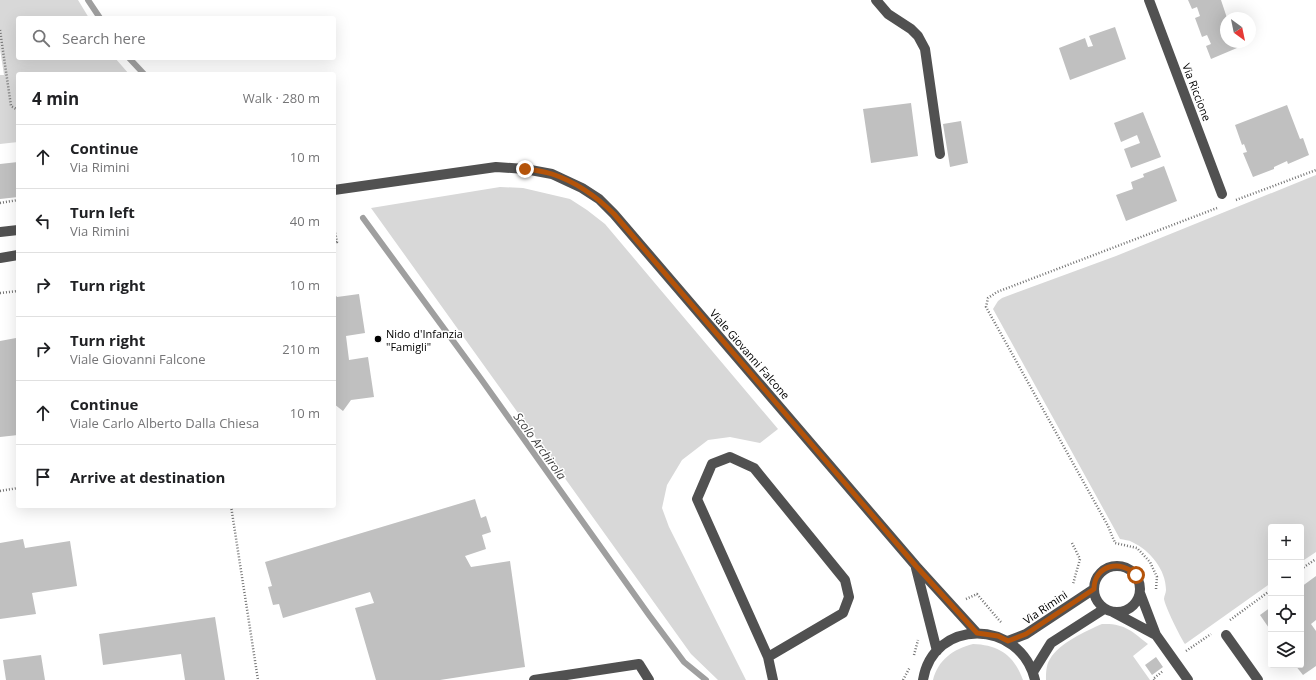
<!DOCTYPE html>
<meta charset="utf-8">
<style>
:root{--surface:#fff;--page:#f2f2f2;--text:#202124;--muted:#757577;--line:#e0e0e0}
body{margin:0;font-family:"Open Sans",sans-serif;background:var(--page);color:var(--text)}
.controls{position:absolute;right:12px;bottom:12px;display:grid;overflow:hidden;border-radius:4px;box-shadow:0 4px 16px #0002}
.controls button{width:36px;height:36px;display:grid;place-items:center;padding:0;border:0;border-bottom:1px solid var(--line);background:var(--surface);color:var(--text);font:20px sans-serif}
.compass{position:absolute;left:1220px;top:12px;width:36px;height:36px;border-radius:50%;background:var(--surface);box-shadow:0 4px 16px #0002;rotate:147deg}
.stop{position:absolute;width:12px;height:12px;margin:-9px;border:3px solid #b45309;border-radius:50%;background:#fff}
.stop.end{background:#b45309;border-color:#fff;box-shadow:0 1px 4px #0008}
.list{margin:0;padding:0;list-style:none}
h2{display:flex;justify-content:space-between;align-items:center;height:52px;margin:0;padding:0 16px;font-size:17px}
h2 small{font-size:13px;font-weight:400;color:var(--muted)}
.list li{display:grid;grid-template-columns:26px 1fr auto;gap:12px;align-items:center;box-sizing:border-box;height:64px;padding:0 16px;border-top:1px solid var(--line)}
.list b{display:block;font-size:15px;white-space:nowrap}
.list p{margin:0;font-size:13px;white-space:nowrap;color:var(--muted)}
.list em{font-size:13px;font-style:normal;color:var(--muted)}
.icon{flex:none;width:22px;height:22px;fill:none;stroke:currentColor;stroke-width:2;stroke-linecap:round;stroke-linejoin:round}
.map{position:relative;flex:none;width:1316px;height:680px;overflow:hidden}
.search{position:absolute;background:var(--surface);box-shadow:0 4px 16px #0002;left:16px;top:16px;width:320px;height:44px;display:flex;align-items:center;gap:10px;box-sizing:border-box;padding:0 14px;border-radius:4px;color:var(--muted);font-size:15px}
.panel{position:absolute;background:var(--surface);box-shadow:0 4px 16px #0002;left:16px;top:72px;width:320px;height:436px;border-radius:4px}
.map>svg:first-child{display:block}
</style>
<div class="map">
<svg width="1316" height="680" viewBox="0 0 1316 680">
<rect width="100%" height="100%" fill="#fff"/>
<!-- green -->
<path fill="#d8d8d8" d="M 0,0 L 78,0 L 89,18 L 18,18 L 18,58 L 115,58 L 129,74 L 18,74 L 18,142 L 0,144 L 0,75 L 4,75 L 0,49 Z
M 1316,175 L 1316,552 L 1301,562 L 1301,527 L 1271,527 L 1271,583 L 1185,644 C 1180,637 1165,606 1164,599 C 1164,596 1166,593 1166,590 C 1166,570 1150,550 1132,542 C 1129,540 1124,540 1120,539 L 993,309 L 998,301 L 1002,298 L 1116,256 Z
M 500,187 L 523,188 L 570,199 L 587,210 L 605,224 L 778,429 L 760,443 L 730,437 L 708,440 L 682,460 L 667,485 L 662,508 L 669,527 L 746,680 L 718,680 L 691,654 L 371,208 Z
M 1102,624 C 1124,623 1132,631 1148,644 L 1133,656 L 1150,680 L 1046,680 C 1046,673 1046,665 1050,659 C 1059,643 1086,631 1102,624 Z
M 973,644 C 999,645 1014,655 1023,680 L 933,680 C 938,660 953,649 973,644 Z"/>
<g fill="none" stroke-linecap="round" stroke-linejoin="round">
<!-- stream -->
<path stroke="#9f9f9f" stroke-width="6" d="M 88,0 L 100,18
M 129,58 L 144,74
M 363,218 L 481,379 L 649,615 L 684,662 L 706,680"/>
</g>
<!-- building -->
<path fill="#c0c0c0" d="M 1188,0 L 1221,0 L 1227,18 L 1226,18 L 1226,42 L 1243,42 L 1244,45 L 1211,59 L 1206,46 L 1211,44 L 1207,35 L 1202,37 L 1195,18 L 1200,16 L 1197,7 L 1192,9 Z
M 1115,27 L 1126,59 L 1070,80 L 1059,48 L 1085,38 L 1088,47 L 1093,46 L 1089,36 Z
M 911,103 L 918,156 L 871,163 L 863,109 Z
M 1287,105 L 1300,139 L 1303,138 L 1309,155 L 1288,164 L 1287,161 L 1274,167 L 1274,169 L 1253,177 L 1243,153 L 1247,152 L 1244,144 L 1242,145 L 1235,125 Z
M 1143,112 L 1161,157 L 1131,168 L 1124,149 L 1140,143 L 1137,135 L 1121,142 L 1114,123 Z
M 961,121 L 968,163 L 950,167 L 943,124 Z
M 18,162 L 18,197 L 0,199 L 0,164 Z
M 1164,166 L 1177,201 L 1126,221 L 1116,195 L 1133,189 L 1131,182 L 1144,177 L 1143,174 Z
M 334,293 L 337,297 L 359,294 L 365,333 L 346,336 L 349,360 L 368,357 L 374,397 L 351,400 L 343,411 L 334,404 L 334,395 L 336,393 L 334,382 Z
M 16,338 L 18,354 L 18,435 L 0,437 L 0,341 Z
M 475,499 L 481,518 L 486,516 L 491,532 L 482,535 L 486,549 L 465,556 L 471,567 L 510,561 L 525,667 L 440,680 L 376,680 L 355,608 L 374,603 L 370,592 L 283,618 L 279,604 L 273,605 L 268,587 L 272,586 L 265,562 Z
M 23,539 L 25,548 L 70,541 L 77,586 L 32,593 L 36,614 L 0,619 L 0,543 Z
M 1316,576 L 1316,620 L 1311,624 L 1316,631 L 1316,666 L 1303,675 L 1295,665 L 1301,665 L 1301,587 Z
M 1271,607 L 1271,631 L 1260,615 Z
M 215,617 L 225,680 L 185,680 L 181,654 L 103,665 L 99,634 Z
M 41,655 L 45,680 L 6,680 L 3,660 Z
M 1156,657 L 1163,667 L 1152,675 L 1145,665 Z"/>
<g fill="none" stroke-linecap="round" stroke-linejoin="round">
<!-- path -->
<path stroke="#737373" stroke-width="2.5" stroke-dasharray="1 2" stroke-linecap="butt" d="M 0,30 L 11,106 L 18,110
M 1236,200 L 1316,170
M 0,203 L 18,200
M 334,227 L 337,242 L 334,243
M 0,293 L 18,291
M 0,491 L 18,488
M 231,506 L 258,680
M 1072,543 L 1080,559 L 1073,584
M 1301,569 L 1316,559
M 1156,589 L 1157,577 L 1150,562 L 1137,548 L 1115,543 L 1108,526 L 986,307 L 988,298 L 997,292 L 1217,208
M 966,599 L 977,594 L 998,619 L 1001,622
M 1230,620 L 1271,590
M 1186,651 L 1211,634
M 914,655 L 918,640
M 903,680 L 910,667
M 1154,680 L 1153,679 L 1163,671"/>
<!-- minor -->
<path stroke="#515151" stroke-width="10" d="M 876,0 L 888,14 L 911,29 L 918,36 L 925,49 L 940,154
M 1149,0 L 1222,194
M 334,190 L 496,167 L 525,169 L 552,174 L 582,188 L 599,199 L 614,214 L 916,566 L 977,633
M 0,232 L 18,230
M 0,258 L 18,255
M1094 589a23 23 0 1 1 46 0a23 23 0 1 1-46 0Z
M 916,568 L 937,651
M 1113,612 L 1156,635 L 1140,593
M 1156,635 L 1188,680
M 1226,635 L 1258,680
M 1008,641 L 1026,634 L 1094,589
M 768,657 L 843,613 L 849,597 L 845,580 L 754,468 L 730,457 L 712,464 L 697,499 L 768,657 L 773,680
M 1033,672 L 1051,643 L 1104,609
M 534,680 L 639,664 L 649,680
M 923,680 C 933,618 1020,618 1035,680"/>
</g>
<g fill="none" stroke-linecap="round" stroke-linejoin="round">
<!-- route -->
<path stroke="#b45309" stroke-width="5" d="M 525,169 C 534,170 543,171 552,174 C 576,182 596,196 614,214 L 916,566 L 977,633 L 998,636 L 1008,641 L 1026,634 L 1094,589 C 1094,565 1121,559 1136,575"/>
</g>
<!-- markers -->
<circle fill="#000" stroke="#fff" stroke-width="1.5" cx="378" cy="339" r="4"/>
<g text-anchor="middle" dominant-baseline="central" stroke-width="3" stroke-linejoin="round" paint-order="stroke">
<!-- street labels -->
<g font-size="11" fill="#000" stroke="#fff">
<text transform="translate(1197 92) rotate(69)">Via Riccione</text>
<text transform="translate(750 354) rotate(49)">Viale Giovanni Falcone</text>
<text transform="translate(1045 607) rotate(-34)">Via Rimini</text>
</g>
<!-- poi labels -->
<g font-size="11" fill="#000" stroke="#fff" text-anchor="start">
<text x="386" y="333">Nido d'Infanzia<tspan x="386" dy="13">"Famigli"</tspan></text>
</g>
<!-- water labels -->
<g font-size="12" font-style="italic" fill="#404040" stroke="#fff">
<text transform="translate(540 446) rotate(54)">Scolo Archirola</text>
</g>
</g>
</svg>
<div class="controls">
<button>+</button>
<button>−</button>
<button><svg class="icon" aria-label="locate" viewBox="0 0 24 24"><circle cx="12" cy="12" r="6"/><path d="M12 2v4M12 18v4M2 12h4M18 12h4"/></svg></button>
<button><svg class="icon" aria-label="layers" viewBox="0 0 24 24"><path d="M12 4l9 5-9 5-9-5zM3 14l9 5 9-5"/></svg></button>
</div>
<svg class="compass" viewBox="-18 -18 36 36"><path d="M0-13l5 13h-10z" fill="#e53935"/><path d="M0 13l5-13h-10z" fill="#757577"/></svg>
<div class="stop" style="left:1136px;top:575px"></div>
<div class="stop end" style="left:525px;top:169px"></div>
<div class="search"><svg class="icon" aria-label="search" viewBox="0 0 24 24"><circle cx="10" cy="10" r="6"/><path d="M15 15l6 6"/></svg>Search here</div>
<section class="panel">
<h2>4 min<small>Walk · 280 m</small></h2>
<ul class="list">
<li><svg class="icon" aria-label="ahead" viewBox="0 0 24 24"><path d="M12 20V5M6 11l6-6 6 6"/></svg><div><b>Continue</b><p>Via Rimini</p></div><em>10 m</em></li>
<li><svg class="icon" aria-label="left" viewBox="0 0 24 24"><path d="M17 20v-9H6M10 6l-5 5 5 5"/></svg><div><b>Turn left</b><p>Via Rimini</p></div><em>40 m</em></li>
<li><svg class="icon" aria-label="right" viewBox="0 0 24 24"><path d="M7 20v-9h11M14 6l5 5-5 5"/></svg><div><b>Turn right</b></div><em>10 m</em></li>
<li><svg class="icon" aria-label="right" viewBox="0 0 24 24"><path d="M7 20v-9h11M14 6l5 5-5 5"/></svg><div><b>Turn right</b><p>Viale Giovanni Falcone</p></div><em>210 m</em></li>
<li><svg class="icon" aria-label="ahead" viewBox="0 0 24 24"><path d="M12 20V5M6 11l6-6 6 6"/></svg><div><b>Continue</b><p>Viale Carlo Alberto Dalla Chiesa</p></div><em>10 m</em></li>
<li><svg class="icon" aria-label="arrive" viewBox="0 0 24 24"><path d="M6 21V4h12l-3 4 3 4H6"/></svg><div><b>Arrive at destination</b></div></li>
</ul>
</section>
</div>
